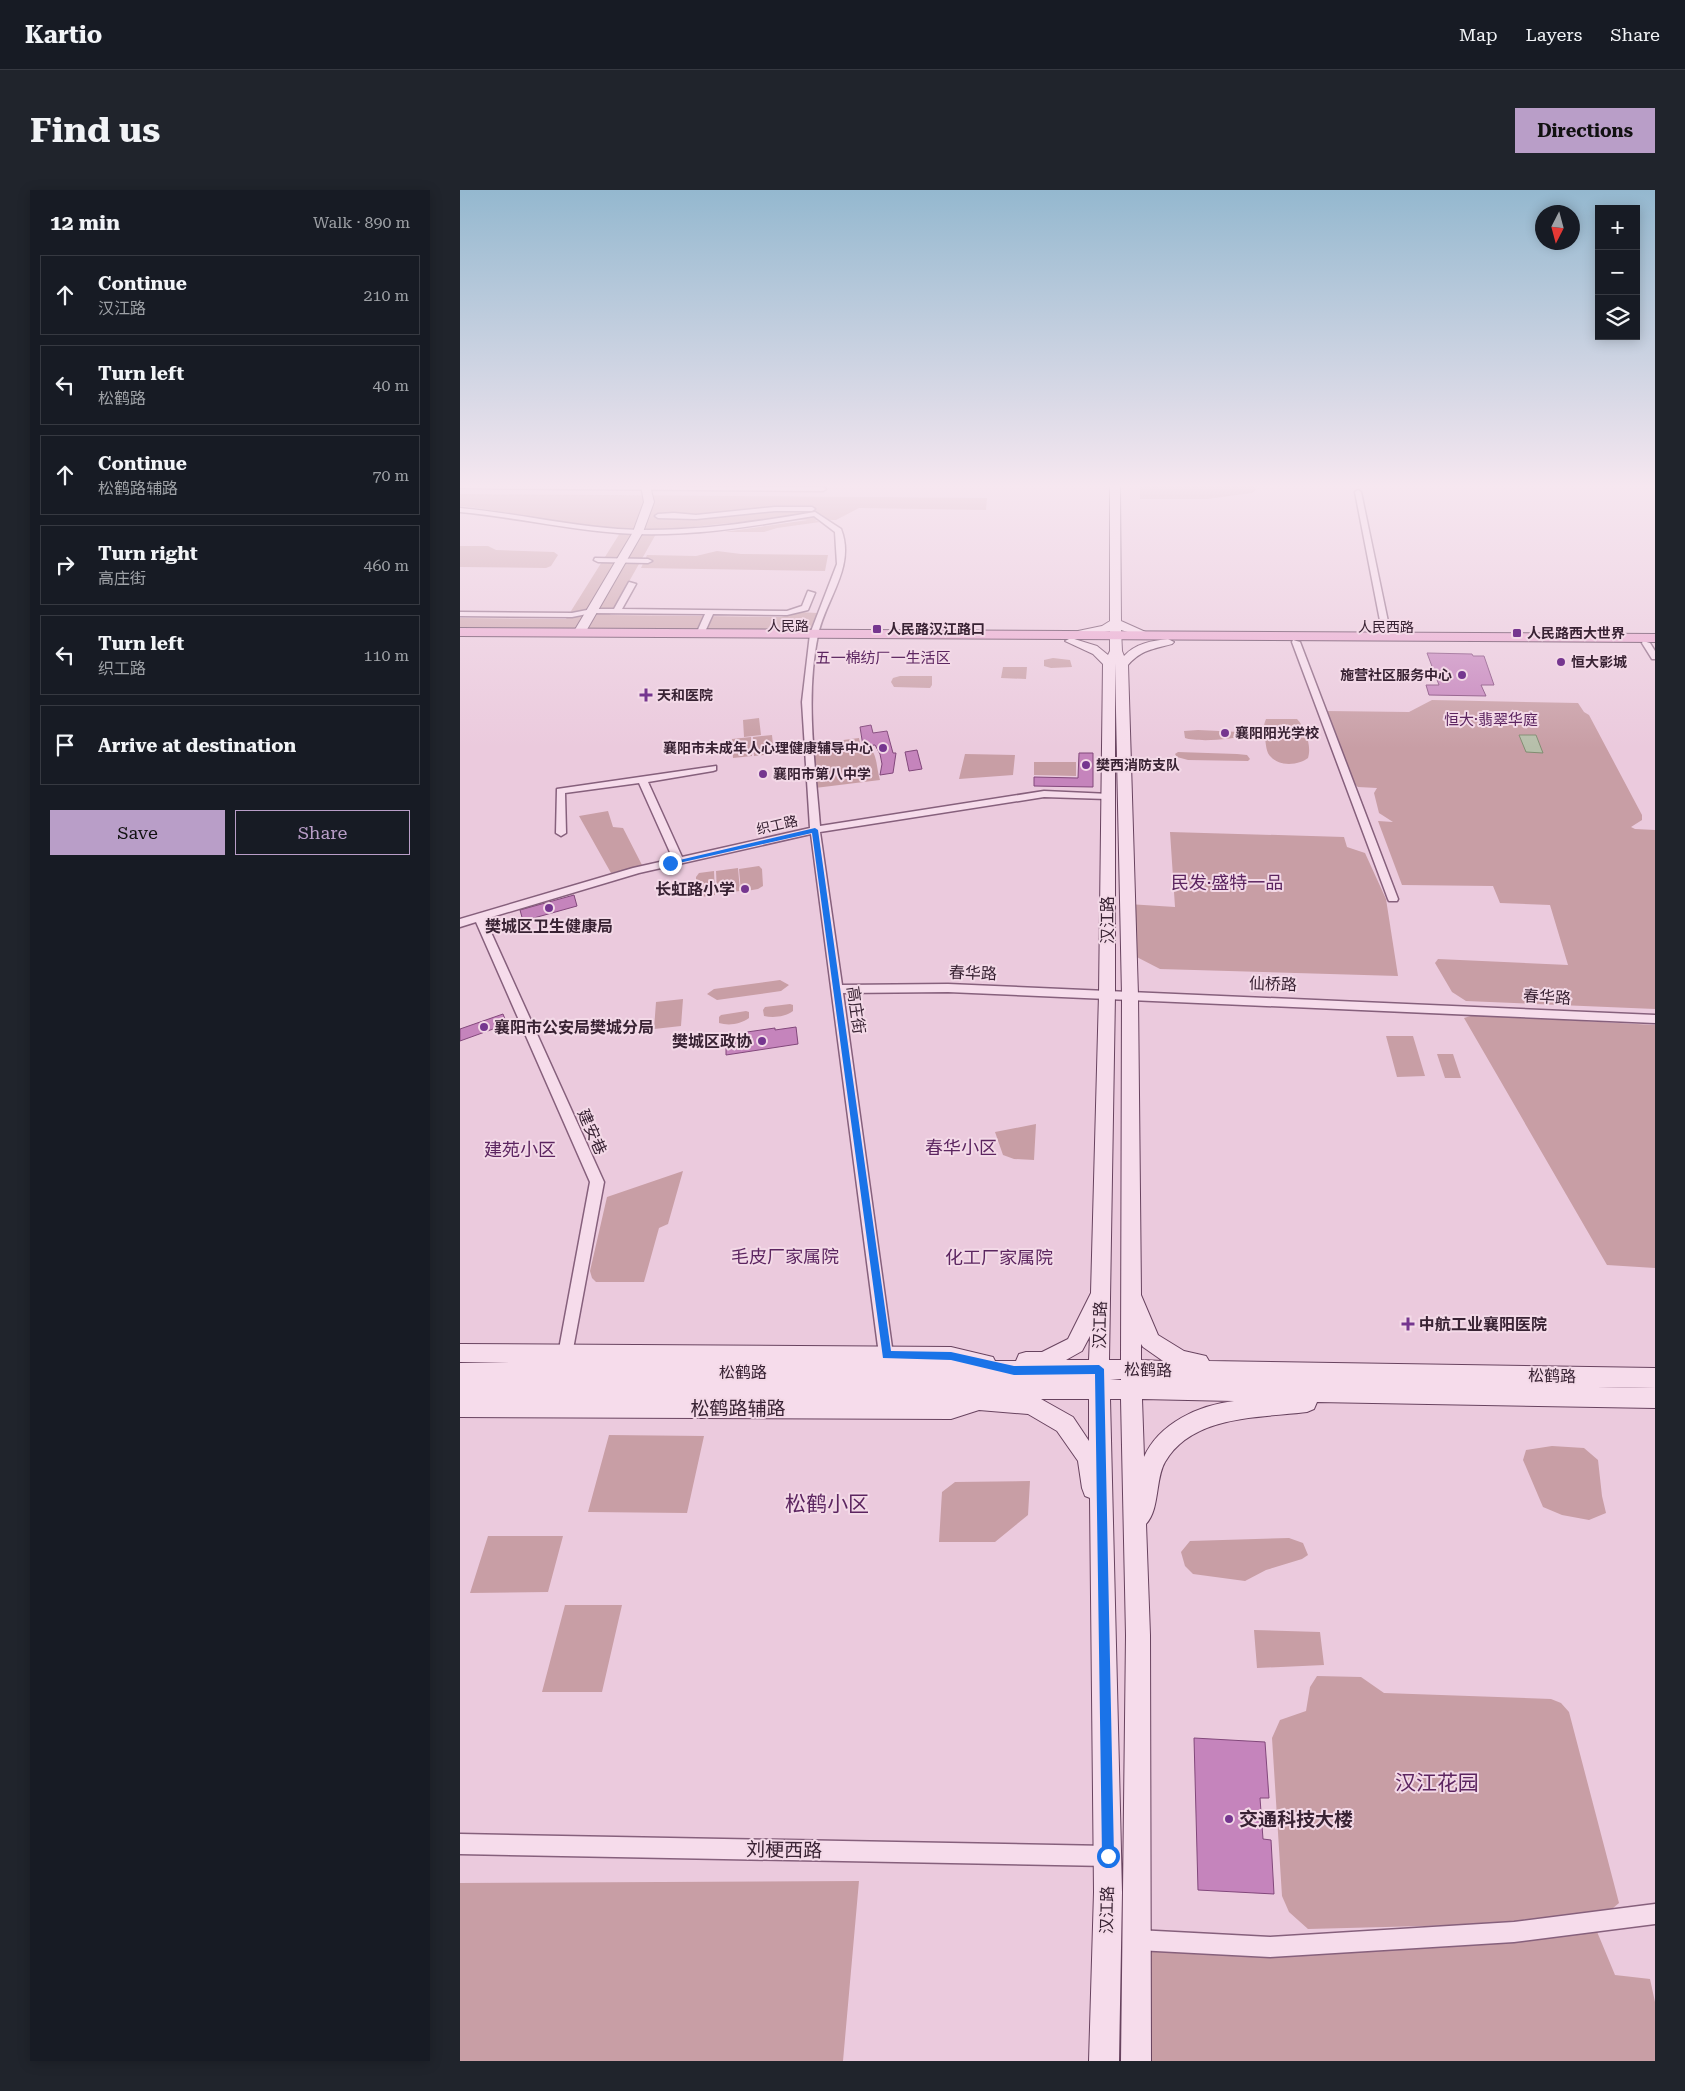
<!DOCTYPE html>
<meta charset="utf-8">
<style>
:root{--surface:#171b24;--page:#20242c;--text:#f1f3f6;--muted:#9ea1a6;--line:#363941;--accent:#b99ec8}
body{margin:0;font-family:"Roboto Serif","Noto Sans SC",serif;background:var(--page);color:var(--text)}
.controls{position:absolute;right:15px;top:15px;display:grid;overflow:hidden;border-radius:0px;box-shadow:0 2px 12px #0003}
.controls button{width:45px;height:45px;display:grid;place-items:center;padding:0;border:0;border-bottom:1px solid var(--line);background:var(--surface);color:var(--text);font:25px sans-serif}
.compass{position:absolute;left:1075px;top:15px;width:45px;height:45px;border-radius:50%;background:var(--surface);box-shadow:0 2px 12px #0003;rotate:186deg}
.stop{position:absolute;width:15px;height:15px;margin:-11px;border:4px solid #1a73e8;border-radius:50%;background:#fff}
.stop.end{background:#1a73e8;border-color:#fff;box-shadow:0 1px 5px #0008}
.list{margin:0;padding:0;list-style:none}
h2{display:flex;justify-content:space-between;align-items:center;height:65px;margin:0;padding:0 20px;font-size:21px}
h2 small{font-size:16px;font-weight:400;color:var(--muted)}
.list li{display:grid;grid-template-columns:32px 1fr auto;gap:15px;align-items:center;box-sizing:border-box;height:80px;margin:0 10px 10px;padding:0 10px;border:1px solid var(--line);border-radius:0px}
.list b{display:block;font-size:19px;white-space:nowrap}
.list p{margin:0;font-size:16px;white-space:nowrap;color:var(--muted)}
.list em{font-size:16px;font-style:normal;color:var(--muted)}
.actions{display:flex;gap:10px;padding:15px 20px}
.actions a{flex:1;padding:11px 0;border:1px solid var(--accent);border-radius:0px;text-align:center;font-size:18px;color:var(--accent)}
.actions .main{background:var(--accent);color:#111}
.icon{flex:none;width:28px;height:28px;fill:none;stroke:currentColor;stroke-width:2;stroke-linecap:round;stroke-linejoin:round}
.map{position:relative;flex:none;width:1195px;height:1871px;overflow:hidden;border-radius:0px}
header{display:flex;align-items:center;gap:30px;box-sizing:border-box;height:70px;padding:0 25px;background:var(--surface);border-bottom:1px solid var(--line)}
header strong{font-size:24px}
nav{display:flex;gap:28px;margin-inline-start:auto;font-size:18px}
.intro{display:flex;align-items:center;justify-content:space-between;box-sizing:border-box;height:120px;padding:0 30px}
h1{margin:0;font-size:35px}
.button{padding:12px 22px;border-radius:0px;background:var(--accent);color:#111;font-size:18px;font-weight:700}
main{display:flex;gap:30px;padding:0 30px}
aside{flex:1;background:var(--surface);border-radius:0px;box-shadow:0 2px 12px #0003}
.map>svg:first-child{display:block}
</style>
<header>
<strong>Kartio</strong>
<nav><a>Map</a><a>Layers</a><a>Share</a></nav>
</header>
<div class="intro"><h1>Find us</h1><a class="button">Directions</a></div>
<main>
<aside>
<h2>12 min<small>Walk · 890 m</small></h2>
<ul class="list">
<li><svg class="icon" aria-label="ahead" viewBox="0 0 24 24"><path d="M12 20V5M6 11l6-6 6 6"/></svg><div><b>Continue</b><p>汉江路</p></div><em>210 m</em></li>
<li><svg class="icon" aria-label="left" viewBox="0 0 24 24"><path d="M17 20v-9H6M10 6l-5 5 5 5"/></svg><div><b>Turn left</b><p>松鹤路</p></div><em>40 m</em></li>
<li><svg class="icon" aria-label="ahead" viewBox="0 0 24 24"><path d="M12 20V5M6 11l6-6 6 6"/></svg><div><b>Continue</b><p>松鹤路辅路</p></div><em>70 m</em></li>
<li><svg class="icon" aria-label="right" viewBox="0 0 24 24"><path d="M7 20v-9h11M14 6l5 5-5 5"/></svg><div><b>Turn right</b><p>高庄街</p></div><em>460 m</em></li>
<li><svg class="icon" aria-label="left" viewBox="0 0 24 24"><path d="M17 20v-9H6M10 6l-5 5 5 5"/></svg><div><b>Turn left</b><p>织工路</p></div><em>110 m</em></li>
<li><svg class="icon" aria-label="arrive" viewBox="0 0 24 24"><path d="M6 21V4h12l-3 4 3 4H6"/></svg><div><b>Arrive at destination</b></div></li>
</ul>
<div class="actions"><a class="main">Save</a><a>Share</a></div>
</aside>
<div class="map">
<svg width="1195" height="1871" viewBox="0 0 1195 1871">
<rect width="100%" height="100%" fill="#ebcadd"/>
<!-- green -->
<path fill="#c89ea5" d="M 680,296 L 795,296 L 796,300 L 792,303 L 747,309 L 680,309 Z
M 0,304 L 527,308 L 526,320 L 399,318 L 376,330 L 355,330 L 360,332 L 317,338 L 304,342 L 264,342 L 348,330 C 295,326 242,339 189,340 C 125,341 63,323 0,316 Z
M 160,343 L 196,344 L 150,425 L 321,427 L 339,422 L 357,423 L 351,441 L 0,437 L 0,428 L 106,429 Z
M 0,356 L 28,356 L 36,360 L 94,362 L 98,365 L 91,376 L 86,378 L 0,377 Z
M 257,361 L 281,364 L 368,365 L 365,381 L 181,378 L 187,365 L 236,366 Z
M 593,468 L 610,470 L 612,477 L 591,478 L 584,476 L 584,470 Z
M 543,477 L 567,477 L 566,489 L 541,488 Z
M 440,486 L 472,486 L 472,495 L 470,498 L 434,497 L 431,492 L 433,488 Z
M 972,510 L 1118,513 L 1124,522 L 1129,525 L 1182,625 L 1182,630 L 1171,637 L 1175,639 L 1195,640 L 1195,819 L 1006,811 L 992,802 L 975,773 L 978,769 L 1108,775 L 1090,715 L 1040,713 L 1033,696 L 942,695 L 918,631 L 933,632 L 919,623 L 914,603 L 917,598 L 898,597 L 892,592 L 866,521 L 949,522 Z
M 299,528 L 301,545 L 284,547 L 283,530 Z
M 806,529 L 837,529 C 845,537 852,556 848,568 C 839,575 820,577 811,567 C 806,563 806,554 805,548 C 804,540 803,536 806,529 Z
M 738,540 L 780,542 L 784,545 C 774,550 736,552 725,548 L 724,541 Z
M 312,545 L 314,564 L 294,566 L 293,547 Z
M 291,547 L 292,566 L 273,568 L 272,549 Z
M 399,548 L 401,558 L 410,557 C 418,568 416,577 420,590 L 355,598 L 352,554 Z
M 718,562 L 777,564 L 787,565 L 790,569 L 788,571 L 728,570 L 717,567 L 715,564 Z
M 505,564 L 555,565 L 553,585 L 499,589 Z
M 574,572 L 616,572 L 616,586 L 574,585 Z
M 148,621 L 153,637 L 163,638 L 182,675 L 151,683 L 119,626 Z
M 710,642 L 884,647 L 887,657 L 905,663 L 926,709 L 938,786 L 700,779 L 669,763 L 668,714 L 715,717 Z
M 299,676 L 302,679 L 303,696 L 298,699 L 281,702 L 279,679 Z
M 278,678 L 280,701 L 257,704 L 256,681 Z
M 254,681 L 255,705 L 241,707 L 236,705 L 236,687 L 239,683 Z
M 320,790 L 329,795 L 321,801 L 257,810 L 247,804 L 254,799 Z
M 223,809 L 221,836 L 194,839 L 196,812 Z
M 330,814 L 333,815 L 333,821 C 325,827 313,828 304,826 L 303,820 L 305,817 Z
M 286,821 L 289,822 L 289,828 C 281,834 269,836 259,833 L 259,827 L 261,825 Z
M 1014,825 L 1195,835 L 1195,1078 L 1147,1075 L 1004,828 Z
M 926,846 L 953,846 L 965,886 L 937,887 Z
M 977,864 L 993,864 L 1001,888 L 985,888 Z
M 576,934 L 574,970 L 554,969 L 543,965 L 535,942 Z
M 223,981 L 208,1034 L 199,1038 L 184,1092 L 136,1092 L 132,1088 L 130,1081 L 147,1007 Z
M 149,1245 L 244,1246 L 227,1323 L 128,1322 Z
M 1092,1256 L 1124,1258 L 1138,1270 L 1142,1306 L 1146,1323 L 1129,1330 L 1102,1325 L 1083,1317 L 1063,1270 L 1066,1260 Z
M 570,1291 L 568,1325 L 535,1352 L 479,1352 L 482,1302 L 495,1292 Z
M 28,1346 L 103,1346 L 88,1402 L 10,1403 Z
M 829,1348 L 843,1353 L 848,1365 L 842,1369 L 806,1380 L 785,1391 L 733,1384 L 725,1376 L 721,1362 L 730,1351 Z
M 105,1415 L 162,1415 L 142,1502 L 82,1502 Z
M 794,1440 L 860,1442 L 864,1475 L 797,1478 Z
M 857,1486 L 901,1487 L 924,1503 L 1091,1509 L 1101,1513 L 1109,1522 L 1159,1713 L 1146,1724 L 1041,1734 L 848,1739 L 829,1722 L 822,1706 L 812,1548 L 820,1530 L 846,1521 L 850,1497 Z
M 399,1691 L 383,1871 L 0,1871 L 0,1693 Z
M 1133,1732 L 1155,1785 L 1190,1789 L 1195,1812 L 1195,1871 L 676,1871 L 677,1750 L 810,1757 Z"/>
<!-- water -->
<path fill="#b6bfaa" stroke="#808d71" d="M 1059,545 L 1076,545 L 1083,563 L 1066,562 Z"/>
<!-- building -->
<path fill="#c584bc" stroke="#82487b" d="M 967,463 L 1012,464 L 1013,466 L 1024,466 L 1034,495 L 1021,495 L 1026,506 L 969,505 L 966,495 L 979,495 Z
M 411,535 L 413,543 L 427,541 L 433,563 L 436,563 L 433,583 L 420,585 L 422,574 L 420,564 L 415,555 L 403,556 L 400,537 Z
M 457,560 L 462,579 L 449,581 L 445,562 Z
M 619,563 L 633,563 L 633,597 L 574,596 L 574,587 L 618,588 Z
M 114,705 L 117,716 L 63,731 L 60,720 Z
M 43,824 L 47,834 L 0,851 L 0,839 Z
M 336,837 L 338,854 L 266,865 L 266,848 L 287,845 L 287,842 L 315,838 L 315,840 Z
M 734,1548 L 805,1552 L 809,1608 L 800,1608 L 803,1649 L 811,1650 L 814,1704 L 738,1700 Z"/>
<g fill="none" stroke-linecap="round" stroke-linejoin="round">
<!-- street casing -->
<g stroke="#86607c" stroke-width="3">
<path id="street" d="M 0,296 L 363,297 L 366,299 L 363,301 L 0,298 Z
M 898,300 L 901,302 L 931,446 L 927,448 L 923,446 L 895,302 Z
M 315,317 L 352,317 L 355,319 L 352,321 L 315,321 L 236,329 L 198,328 L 195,326 L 198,324 L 214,323 L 236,325 Z
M 0,318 C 53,323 105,335 158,339 C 225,343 290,333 355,322 L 381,339 C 396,377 365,410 358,445 C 345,508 355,573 360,636 L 584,601 L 650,604 L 650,608 L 647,609 L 584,607 L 360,642 L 382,795 L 488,794 L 1195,825 L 1195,833 L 488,802 L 383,803 L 434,1172 L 432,1177 L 427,1179 L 422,1177 L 420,1172 L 351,644 L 179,683 L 25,729 L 144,992 L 111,1170 L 109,1175 L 104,1177 L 99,1175 L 97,1170 L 130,992 L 16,732 L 0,737 L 0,729 L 173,678 L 213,669 L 179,593 L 105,603 L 106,643 L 101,646 L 96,643 L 97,599 L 256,576 L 256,580 L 253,581 L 188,592 L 222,667 L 350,638 L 342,512 L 350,444 L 377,374 L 375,342 L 354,326 C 289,337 224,348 158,343 C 105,339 53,327 0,322 Z
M 135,368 L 188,369 L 192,371 L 188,373 L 138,372 L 134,370 Z
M 169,392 L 176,394 L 162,419 L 327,421 L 342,416 L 348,401 L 355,403 L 348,420 L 327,425 L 253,424 L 244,444 L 240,446 L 236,444 L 245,424 L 132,423 L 112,427 L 0,426 L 0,422 L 112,423 L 132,419 L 154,419 Z
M 833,450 L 840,452 L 938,709 L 937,711 L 929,711 L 928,709 L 832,452 Z
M 1183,451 L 1190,453 L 1195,461 L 1195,469 L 1192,469 L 1182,453 Z
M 0,1644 L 648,1656 L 655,1659 L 658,1666 L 655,1673 L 648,1676 L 0,1664 Z
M 1195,1714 L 1195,1734 L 1054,1752 L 810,1767 L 677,1760 L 670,1757 L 667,1750 L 670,1743 L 677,1740 L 810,1747 L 1054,1732 Z"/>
</g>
<!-- secondary casing -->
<g stroke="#68435f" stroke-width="2">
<path id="secondary" d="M 181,296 L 190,296 L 194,312 L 183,342 L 125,443 L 119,446 L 115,445 L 113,443 L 173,342 L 184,312 Z
M 650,296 L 660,296 L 661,431 L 690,444 L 684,447 L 661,440 L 662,461 L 664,466 C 676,453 691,451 708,449 L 714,452 L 712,454 C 693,459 681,460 668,475 L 678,805 L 681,1105 L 698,1145 L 724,1161 L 746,1166 L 749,1171 L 1195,1178 L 1195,1198 L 682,1189 L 1195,1198 L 1195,1218 L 857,1212 L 854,1219 L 847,1222 C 799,1228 732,1225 705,1272 C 695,1289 700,1319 686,1334 L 690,1445 L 691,1871 L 661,1871 L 666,1445 L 661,1209 L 650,1209 L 662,1702 L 659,1871 L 629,1871 L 634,1702 L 630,1308 L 625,1306 L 622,1298 L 618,1271 L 597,1241 L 568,1224 L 519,1220 L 491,1229 L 0,1227 L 0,1173 L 50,1173 L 0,1172 L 0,1154 L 491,1157 L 533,1167 L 535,1171 L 556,1171 L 559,1164 L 566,1162 L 582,1162 L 608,1149 L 631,1103 L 639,804 L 643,474 L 633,464 L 605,451 L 611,448 L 637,456 L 648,465 L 650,461 L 650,441 L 622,446 L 616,443 L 618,441 L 642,436 L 650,431 ZM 655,473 L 662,805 L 661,1170 L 649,1170 L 655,804 ZM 630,1146 L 629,1170 L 606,1170 L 622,1161 ZM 681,1154 L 683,1157 L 703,1171 L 681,1170 ZM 650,1189 L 661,1189 L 661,1190 ZM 581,1209 L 629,1209 L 629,1251 L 613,1227 ZM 682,1209 L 774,1211 C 739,1215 699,1233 684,1267 Z"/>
</g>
<!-- primary casing -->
<g stroke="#54334e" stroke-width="2">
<path id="primary" d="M 0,438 L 1195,444 L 1195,452 L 0,446 Z"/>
</g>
<!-- street -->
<use href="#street" fill="#f6dceb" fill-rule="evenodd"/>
<!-- secondary -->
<use href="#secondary" fill="#f6dceb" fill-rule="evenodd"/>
<!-- primary -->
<use href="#primary" fill="#e9a6ce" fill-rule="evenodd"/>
</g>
<!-- sky -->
<linearGradient id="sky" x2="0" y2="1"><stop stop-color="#94b8cf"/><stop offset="0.53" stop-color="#f6e7f0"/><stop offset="1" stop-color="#f6e7f0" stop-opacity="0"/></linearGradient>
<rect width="1195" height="558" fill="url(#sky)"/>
<!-- route -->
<path fill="#1a73e8" d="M 355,638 L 358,640 L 431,1161 L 491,1162 L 554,1176 L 639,1175 L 644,1179 L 654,1666 L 652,1671 L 648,1672 L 643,1671 L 642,1666 L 635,1184 L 554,1185 L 491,1170 L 423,1168 L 352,643 L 210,675 L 207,673 Z"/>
<!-- markers -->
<g fill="#75368f" stroke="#f3d9e7" stroke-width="2">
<rect x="412" y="434" width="10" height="10" rx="2.5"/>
<rect x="1052" y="438" width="10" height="10" rx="2.5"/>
<circle cx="1101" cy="472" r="5"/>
<circle cx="1002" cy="485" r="5"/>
<path d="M183.5 497.5h5v5h5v5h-5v5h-5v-5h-5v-5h5z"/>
<circle cx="765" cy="543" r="5"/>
<circle cx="423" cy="558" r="5"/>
<circle cx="626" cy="575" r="5"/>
<circle cx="303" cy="584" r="5"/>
<circle cx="285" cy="699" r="5"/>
<circle cx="89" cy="718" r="5"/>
<circle cx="24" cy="837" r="5"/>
<circle cx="302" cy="851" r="5"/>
<path d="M945.5 1126.5h5v5h5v5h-5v5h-5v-5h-5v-5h5z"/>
<circle cx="769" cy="1629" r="5"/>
</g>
<g text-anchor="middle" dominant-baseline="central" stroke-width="4" stroke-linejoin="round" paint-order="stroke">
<!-- far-street labels -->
<g font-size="14" fill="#382233" stroke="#f3d9e7">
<text x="328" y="436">人民路</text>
<text x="926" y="437">人民西路</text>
<text transform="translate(317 635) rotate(-13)">织工路</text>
</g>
<!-- far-poi labels -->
<g font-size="14" font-weight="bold" fill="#382233" stroke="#f3d9e7" text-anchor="start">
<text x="427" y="439">人民路汉江路口</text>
<text x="1067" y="443">人民路西大世界</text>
<text x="1111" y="472">恒大影城</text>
<text x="992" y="485" text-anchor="end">施营社区服务中心</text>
<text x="197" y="505">天和医院</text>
<text x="775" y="543">襄阳阳光学校</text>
<text x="413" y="558" text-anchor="end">襄阳市未成年人心理健康辅导中心</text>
<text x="636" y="575">樊西消防支队</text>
<text x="313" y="584">襄阳市第八中学</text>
</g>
<!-- far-neighbourhood labels -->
<g font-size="15" fill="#5c2560" stroke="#f3d9e7">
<text x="423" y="468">五一棉纺厂一生活区</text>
<text x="1031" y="530">恒大·翡翠华庭</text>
</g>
<!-- poi labels -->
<g font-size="16" font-weight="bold" fill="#382233" stroke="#f3d9e7" text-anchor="end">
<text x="275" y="699">长虹路小学</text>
<text x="89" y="736" text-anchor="middle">樊城区卫生健康局</text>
<text x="34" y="837" text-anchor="start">襄阳市公安局樊城分局</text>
<text x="292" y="851">樊城区政协</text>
<text x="959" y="1134" text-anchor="start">中航工业襄阳医院</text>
</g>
<!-- street labels -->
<g font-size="16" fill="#382233" stroke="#f3d9e7">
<text transform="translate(647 730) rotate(-90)">汉江路</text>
<text transform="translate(513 783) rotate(2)">春华路</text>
<text transform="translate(813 794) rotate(2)">仙桥路</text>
<text transform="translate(1087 807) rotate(3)">春华路</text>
<text transform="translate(396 820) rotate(82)">高庄街</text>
<text transform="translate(132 942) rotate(66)">建安巷</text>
<text transform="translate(640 1135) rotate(-89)">汉江路</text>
<text transform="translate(688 1180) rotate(1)">松鹤路</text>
<text x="283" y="1182">松鹤路</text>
<text transform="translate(1092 1186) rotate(1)">松鹤路</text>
<text transform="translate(647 1720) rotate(-89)">汉江路</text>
</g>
<!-- neighbourhood labels -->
<g font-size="18" fill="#5c2560" stroke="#f3d9e7">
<text x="767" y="692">民发·盛特一品</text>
<text x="501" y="957">春华小区</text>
<text x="60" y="959">建苑小区</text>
<text x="325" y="1066">毛皮厂家属院</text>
<text x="539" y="1067">化工厂家属院</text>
</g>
<!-- near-street labels -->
<g font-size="19" fill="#382233" stroke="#f3d9e7">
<text x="278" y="1218">松鹤路辅路</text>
<text transform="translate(324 1660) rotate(1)">刘梗西路</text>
</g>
<!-- near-poi labels -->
<g font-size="19" font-weight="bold" fill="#382233" stroke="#f3d9e7" text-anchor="start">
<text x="779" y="1629">交通科技大楼</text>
</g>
<!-- near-neighbourhood labels -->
<g font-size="21" fill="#5c2560" stroke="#f3d9e7">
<text x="367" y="1314">松鹤小区</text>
<text x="977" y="1593">汉江花园</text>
</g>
</g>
</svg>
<div class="controls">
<button>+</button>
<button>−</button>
<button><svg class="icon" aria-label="layers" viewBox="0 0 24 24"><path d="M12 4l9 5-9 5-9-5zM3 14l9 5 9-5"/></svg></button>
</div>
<svg class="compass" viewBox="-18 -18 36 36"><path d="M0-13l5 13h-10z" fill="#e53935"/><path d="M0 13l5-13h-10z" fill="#9ea1a6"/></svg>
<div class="stop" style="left:648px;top:1666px"></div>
<div class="stop end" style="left:210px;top:673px"></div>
</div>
</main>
